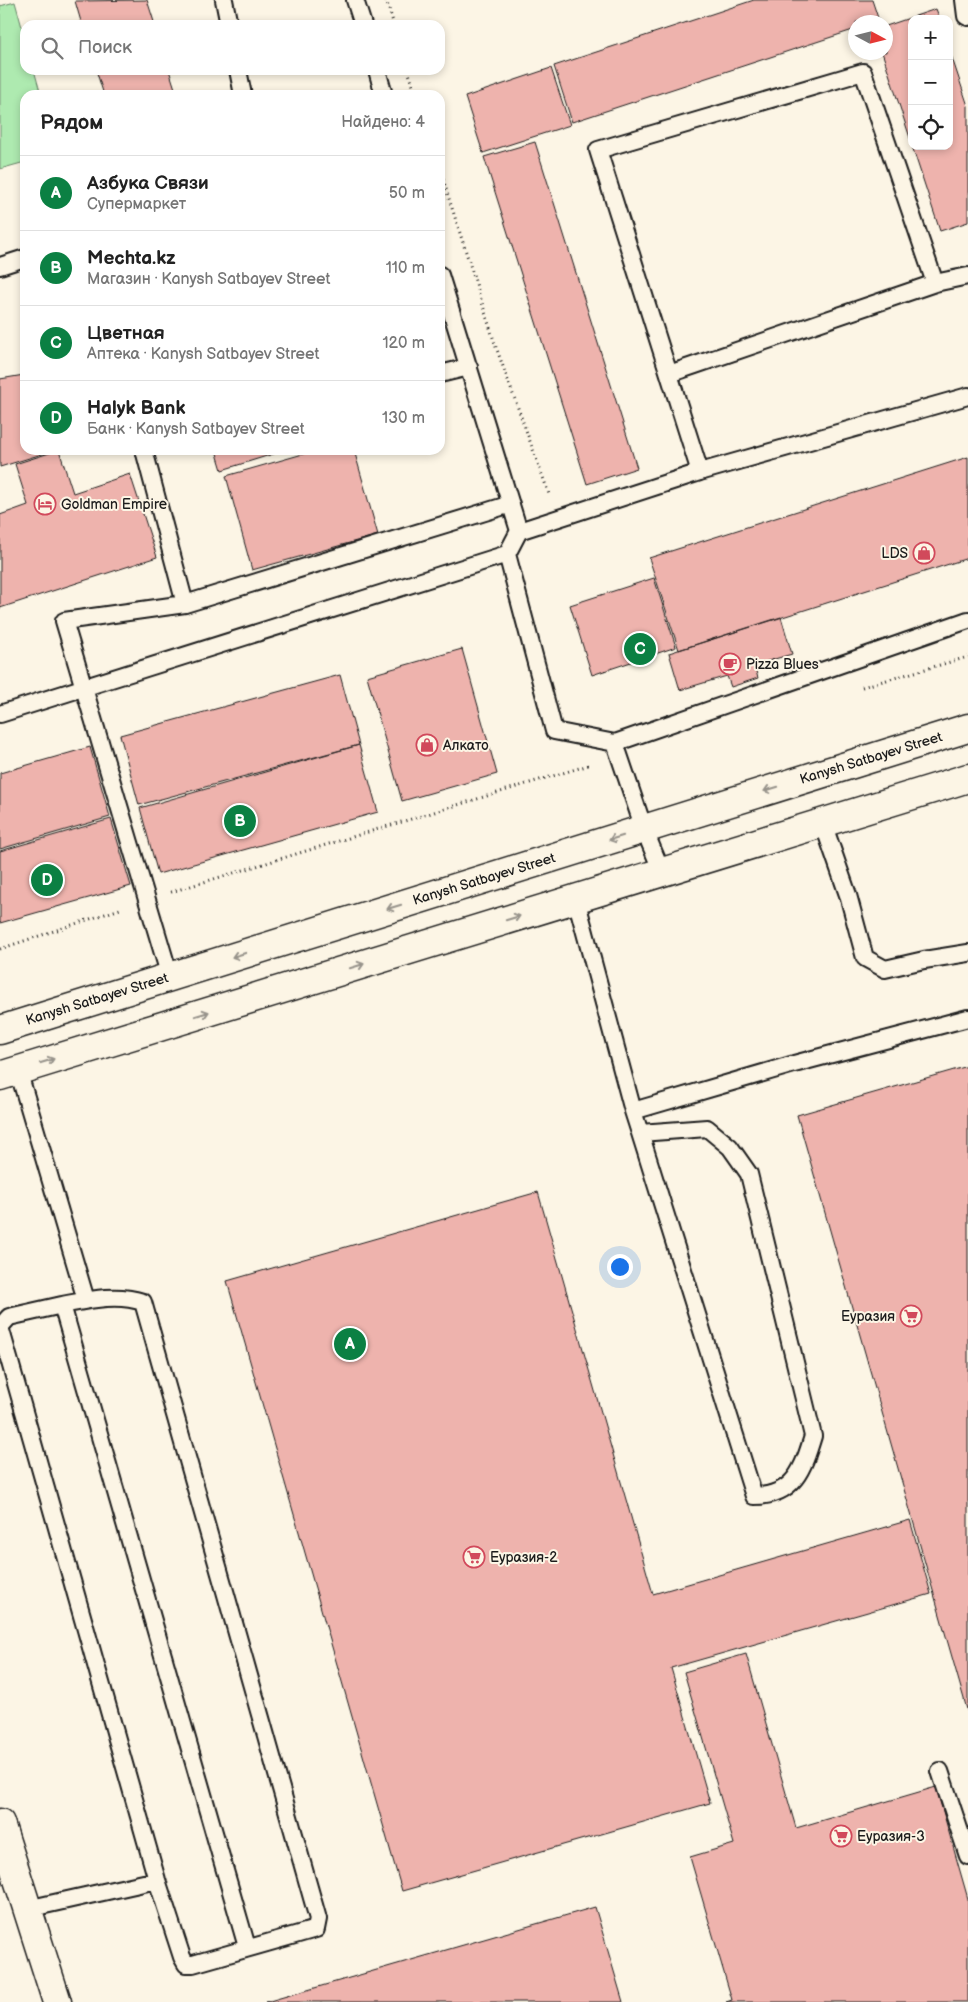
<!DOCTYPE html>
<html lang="ru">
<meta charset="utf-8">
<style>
:root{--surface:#fff;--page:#f6f6f6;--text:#222;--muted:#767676;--line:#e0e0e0;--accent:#0b8043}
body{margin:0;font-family:"Balsamiq Sans",sans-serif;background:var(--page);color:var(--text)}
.controls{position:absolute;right:15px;top:15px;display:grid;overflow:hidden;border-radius:10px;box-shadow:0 2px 8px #0003}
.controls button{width:45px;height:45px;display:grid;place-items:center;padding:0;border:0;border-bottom:1px solid var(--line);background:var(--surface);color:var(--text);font:25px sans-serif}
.compass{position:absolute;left:848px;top:15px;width:45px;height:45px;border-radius:50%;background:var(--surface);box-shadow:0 2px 8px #0003;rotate:97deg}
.you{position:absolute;left:619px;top:1266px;width:18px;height:18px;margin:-12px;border:4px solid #fff;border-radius:50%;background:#1a73e8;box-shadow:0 0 0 8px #1a73e833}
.badge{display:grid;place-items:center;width:32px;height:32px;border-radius:50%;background:var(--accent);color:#fff;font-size:16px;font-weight:700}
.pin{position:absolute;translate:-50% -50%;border:2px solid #fff;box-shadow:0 1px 5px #0006}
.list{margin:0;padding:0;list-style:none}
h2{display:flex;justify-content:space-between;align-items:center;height:65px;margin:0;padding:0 20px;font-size:21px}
h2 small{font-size:16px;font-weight:400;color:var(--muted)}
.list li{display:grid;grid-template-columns:32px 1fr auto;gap:15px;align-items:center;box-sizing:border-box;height:75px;padding:0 20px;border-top:1px solid var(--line)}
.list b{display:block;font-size:19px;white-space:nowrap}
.list p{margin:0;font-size:16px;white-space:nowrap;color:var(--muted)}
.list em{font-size:16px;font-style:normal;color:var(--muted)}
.icon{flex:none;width:28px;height:28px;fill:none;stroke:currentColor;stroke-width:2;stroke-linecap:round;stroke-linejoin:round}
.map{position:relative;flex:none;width:968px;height:2002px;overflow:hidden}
.search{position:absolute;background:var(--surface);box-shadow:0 2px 8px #0003;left:20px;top:20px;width:425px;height:55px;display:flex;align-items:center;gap:12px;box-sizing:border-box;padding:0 18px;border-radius:15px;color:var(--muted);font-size:19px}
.panel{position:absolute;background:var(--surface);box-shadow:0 2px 8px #0003;left:20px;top:90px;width:425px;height:365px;border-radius:15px}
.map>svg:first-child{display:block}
</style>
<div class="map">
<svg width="968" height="2002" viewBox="0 0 968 2002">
<rect width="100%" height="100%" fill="#fcf5e5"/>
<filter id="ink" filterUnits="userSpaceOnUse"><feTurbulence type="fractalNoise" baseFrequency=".02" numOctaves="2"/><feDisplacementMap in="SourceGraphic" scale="10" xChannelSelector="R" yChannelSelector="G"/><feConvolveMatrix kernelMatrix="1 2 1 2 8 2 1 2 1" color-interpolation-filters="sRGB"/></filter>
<g filter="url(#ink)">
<!-- green -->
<path fill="#aeeab0" stroke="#658366" d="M 15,2 L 25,38 L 25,70 L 34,70 L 41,95 L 25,95 L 25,162 L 0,169 L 0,6 Z"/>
<!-- building -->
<path fill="#eeb3ad" stroke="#1c1c1c" d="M 147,0 L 155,25 L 82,25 L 75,1 Z
M 754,0 L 872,0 L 879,21 L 856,22 L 856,29 L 572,122 L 554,66 Z
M 936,9 L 940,19 L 912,19 L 912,144 L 882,52 L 886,52 L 886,26 Z
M 949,49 L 968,106 L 968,222 L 940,231 L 912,146 L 949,146 Z
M 551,68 L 570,125 L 483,153 L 465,97 Z
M 96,70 L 169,70 L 177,95 L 104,95 Z
M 535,142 L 637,468 L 587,484 L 484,157 Z
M 24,375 L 25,450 L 55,450 L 0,467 L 0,379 Z
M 59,450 L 73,493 L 130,474 L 157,557 L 0,608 L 0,515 L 28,505 L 15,464 Z
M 216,450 L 286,450 L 222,470 Z
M 317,450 L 354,450 L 378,535 L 252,570 L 226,476 Z
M 968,457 L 968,558 L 679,650 L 649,558 Z
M 654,578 L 676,647 L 592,675 L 570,605 Z
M 781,617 L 792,654 L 754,665 L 758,678 L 731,687 L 727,676 L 680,690 L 669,653 Z
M 462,649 L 497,774 L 402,801 L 367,676 Z
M 340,675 L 359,745 L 139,805 L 120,735 Z
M 359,745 L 378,812 L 158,874 L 140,808 Z
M 90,747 L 110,817 L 0,849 L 0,773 Z
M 111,819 L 131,886 L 0,923 L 0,851 Z
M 968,1066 L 968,1713 L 797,1115 Z
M 538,1192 L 653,1594 L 910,1520 L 931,1594 L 671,1668 L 710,1803 L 402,1891 L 227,1281 Z
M 746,1654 L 796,1828 L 936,1787 L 968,1899 L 968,2002 L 726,2002 L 732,2000 L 690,1857 L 734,1844 L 684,1672 Z
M 595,1907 L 623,2002 L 266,2002 Z"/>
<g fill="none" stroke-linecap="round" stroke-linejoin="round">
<!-- service casing -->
<g stroke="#1c1c1c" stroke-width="20">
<path id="service" d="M 224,0 L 229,25
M 355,0 L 363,25
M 964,0 L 966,16 L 968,17
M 238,70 L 243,95
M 377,70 L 384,95
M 0,266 L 25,258
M 440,275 L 519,531 L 507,554 L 554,731 L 615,743 L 644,829 L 662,872
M 440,374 L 469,367
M 669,374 L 935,283 L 968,276
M 144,450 L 185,604
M 700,472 L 598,150 L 863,72 L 935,283
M 519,531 L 700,472 L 968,396
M 0,714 L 507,554
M 615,743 L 968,620
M 823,823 L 848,895 L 865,958 L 885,969 L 924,960 L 968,953
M 576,899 L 633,1111 L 640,1133 L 754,1496 C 794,1496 803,1469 813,1436 L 749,1174 L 730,1147 L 707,1128 L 640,1133
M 170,977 L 64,621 L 185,604 L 511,504
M 18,1070 L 86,1300
M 633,1111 L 794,1064 L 968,1018
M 62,1305 L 9,1317 L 0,1327 L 157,1880 L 182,1957 L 186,1964 L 193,1964 L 316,1929 L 318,1919 L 143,1302 C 117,1293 88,1300 62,1305 L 247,1947
M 940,1771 L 968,1856
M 27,1909 L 157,1880"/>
</g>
<!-- tertiary casing -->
<g stroke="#1c1c1c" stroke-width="31">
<path id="tertiary" d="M 0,1823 L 57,2002"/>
</g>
<!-- secondary casing -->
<g stroke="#1c1c1c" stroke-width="31">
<path id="secondary" d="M 0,1030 L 968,728
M 0,1076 L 968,778"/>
</g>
<!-- path -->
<path stroke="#1c1c1c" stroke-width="3" stroke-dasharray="1 4" stroke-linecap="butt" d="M 386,0 L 394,25
M 408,70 L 416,95
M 440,170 L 496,347 L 549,494
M 862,687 L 968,657
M 171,892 L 589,765
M 0,949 L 123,908"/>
<!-- service -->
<use href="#service" stroke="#fcf5e5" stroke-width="16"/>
<!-- tertiary -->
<use href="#tertiary" stroke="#fcf5e5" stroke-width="28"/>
<!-- secondary -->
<use href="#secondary" stroke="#fcf5e5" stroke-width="28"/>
</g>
<!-- one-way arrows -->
<defs><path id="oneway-shaft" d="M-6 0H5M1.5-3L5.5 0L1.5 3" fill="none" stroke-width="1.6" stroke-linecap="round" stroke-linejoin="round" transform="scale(1.25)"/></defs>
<g stroke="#97938b">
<use href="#oneway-shaft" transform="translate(771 789) rotate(163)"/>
<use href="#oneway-shaft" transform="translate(616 838) rotate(163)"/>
<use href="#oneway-shaft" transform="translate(394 907) rotate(163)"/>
<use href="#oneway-shaft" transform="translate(513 918) rotate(-17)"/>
<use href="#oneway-shaft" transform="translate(239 955) rotate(163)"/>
<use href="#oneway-shaft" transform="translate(357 966) rotate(-17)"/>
<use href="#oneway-shaft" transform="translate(202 1014) rotate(-17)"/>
<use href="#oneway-shaft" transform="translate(47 1061) rotate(-17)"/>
</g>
</g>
<!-- icons -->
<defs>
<g id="hotel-ring" transform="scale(1.125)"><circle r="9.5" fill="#fcf5e5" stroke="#d1495b" stroke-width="1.5"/><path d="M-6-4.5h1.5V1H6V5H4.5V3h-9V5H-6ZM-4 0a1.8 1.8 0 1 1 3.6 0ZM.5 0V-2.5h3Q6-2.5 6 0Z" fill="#d1495b"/></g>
<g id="shop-ring" transform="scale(1.125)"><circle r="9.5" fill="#fcf5e5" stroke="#d1495b" stroke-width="1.5"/><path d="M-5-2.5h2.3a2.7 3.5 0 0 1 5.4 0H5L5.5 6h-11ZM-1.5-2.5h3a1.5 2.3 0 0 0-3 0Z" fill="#d1495b"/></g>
<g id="cafe-ring" transform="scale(1.125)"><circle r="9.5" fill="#fcf5e5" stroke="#d1495b" stroke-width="1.5"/><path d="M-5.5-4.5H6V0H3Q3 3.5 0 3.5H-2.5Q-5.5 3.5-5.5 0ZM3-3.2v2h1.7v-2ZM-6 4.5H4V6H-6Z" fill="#d1495b"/></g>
<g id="supermarket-ring" transform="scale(1.125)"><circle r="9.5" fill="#fcf5e5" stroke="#d1495b" stroke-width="1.5"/><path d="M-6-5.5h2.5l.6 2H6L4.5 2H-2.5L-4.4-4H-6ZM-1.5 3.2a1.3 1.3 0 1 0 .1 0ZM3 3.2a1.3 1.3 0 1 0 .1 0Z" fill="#d1495b"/></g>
</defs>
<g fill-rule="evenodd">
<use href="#hotel-ring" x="45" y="504"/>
<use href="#shop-ring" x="924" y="553"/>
<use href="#cafe-ring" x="730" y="664"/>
<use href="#shop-ring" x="427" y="745"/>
<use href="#supermarket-ring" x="911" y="1316"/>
<use href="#supermarket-ring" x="474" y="1557"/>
<use href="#supermarket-ring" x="841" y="1836"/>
</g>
<g text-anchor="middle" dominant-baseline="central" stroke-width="4" stroke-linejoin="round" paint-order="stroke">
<!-- poi labels -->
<g font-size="14" fill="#1c1c1c" stroke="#fcf5e5" text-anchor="start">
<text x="61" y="504">Goldman Empire</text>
<text x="908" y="553" text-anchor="end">LDS</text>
<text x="746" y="664">Pizza Blues</text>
<text x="443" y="745">Алкато</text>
<text x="895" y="1316" text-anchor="end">Еуразия</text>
<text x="490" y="1557">Еуразия-2</text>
<text x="857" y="1836">Еуразия-3</text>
</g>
<!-- street labels -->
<g font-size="14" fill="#1c1c1c" stroke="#fcf5e5">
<text transform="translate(871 758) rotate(-17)">Kanysh Satbayev Street</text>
<text transform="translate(484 879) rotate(-17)">Kanysh Satbayev Street</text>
<text transform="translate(97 999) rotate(-17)">Kanysh Satbayev Street</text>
</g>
</g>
</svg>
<div class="controls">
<button>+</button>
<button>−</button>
<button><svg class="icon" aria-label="locate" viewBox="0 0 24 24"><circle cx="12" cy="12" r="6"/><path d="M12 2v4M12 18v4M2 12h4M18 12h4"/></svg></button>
</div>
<svg class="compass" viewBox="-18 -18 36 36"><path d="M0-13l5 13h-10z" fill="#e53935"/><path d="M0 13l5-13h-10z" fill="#767676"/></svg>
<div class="you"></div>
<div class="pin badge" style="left:350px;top:1344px">A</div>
<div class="pin badge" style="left:240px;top:821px">B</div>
<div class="pin badge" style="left:640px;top:649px">C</div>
<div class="pin badge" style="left:47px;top:880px">D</div>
<div class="search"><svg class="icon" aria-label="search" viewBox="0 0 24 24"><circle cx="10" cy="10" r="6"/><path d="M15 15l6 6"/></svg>Поиск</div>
<section class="panel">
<h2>Рядом<small>Найдено: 4</small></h2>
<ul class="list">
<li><span class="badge">A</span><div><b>Азбука Связи</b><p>Супермаркет</p></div><em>50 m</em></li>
<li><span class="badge">B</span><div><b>Mechta.kz</b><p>Магазин · Kanysh Satbayev Street</p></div><em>110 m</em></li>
<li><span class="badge">C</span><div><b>Цветная</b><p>Аптека · Kanysh Satbayev Street</p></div><em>120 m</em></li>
<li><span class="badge">D</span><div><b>Halyk Bank</b><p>Банк · Kanysh Satbayev Street</p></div><em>130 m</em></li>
</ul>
</section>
</div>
